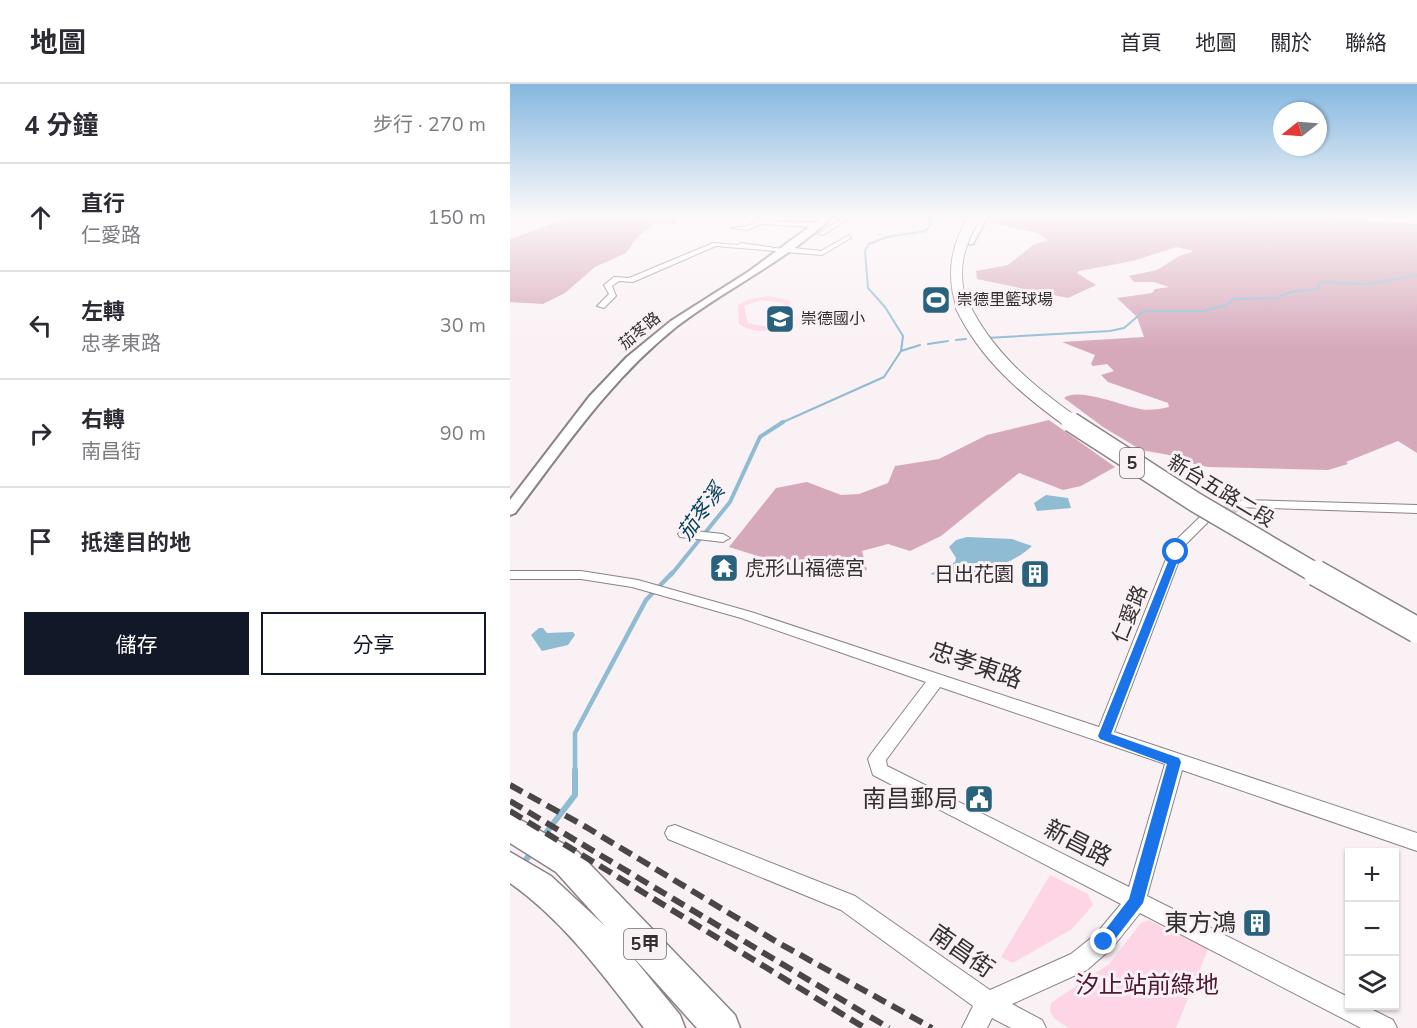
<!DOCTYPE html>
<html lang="zh-TW">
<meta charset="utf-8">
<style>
:root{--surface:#fff;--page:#f2f2f3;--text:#2b2b33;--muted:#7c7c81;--line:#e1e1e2;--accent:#111827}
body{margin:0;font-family:"Nunito Sans","Noto Sans TC",sans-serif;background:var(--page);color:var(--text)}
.controls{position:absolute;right:18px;bottom:18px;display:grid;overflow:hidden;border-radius:0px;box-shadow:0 2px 4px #0004}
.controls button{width:54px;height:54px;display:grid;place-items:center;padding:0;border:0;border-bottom:2px solid var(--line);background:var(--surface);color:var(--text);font:30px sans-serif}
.compass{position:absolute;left:763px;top:18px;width:54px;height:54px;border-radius:50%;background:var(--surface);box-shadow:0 2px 4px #0004;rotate:253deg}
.stop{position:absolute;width:18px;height:18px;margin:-14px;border:4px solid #1a73e8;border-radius:50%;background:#fff}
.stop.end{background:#1a73e8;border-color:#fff;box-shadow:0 2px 6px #0008}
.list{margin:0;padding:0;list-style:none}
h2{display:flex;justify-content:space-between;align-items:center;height:78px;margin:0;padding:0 24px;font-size:26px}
h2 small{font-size:20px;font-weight:400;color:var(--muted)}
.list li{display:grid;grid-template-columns:39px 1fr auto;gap:18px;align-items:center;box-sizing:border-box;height:108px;padding:0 24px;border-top:2px solid var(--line)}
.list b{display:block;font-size:22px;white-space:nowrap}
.list p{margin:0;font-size:20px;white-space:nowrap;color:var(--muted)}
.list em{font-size:20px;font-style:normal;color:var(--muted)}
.actions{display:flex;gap:12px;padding:18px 24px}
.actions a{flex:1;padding:14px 0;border:2px solid var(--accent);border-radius:0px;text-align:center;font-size:21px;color:var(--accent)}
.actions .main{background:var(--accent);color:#fff}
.icon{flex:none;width:33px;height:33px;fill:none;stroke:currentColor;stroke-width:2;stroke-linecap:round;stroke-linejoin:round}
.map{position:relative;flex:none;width:907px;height:944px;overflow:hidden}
header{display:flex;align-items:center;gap:36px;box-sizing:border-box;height:84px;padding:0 30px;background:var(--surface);border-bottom:2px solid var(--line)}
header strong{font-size:28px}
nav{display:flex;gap:33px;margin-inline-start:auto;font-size:21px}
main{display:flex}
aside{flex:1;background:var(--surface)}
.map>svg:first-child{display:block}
</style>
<header>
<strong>地圖</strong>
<nav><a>首頁</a><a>地圖</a><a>關於</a><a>聯絡</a></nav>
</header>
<main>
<aside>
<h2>4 分鐘<small>步行 · 270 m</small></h2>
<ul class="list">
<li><svg class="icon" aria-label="ahead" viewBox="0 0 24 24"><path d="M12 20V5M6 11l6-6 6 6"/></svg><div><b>直行</b><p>仁愛路</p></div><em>150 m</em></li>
<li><svg class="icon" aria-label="left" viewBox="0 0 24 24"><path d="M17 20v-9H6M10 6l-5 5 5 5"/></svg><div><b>左轉</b><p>忠孝東路</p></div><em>30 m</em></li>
<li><svg class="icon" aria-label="right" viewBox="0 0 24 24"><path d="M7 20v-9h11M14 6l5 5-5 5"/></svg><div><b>右轉</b><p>南昌街</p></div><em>90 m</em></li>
<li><svg class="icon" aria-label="arrive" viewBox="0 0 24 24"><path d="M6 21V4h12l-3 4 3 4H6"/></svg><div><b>抵達目的地</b></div></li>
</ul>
<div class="actions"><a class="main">儲存</a><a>分享</a></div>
</aside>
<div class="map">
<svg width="907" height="944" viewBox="0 0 907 944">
<rect width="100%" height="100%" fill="#faf1f4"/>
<!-- green -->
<path fill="#fdd5e4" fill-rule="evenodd" d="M 258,212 L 279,216 L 285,236 C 272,248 244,251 229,240 L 228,221 L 237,216 ZM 251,216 L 273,219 L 277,237 L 257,243 L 238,239 L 234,222 Z
M 540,791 L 578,810 L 583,821 L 562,845 L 503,879 L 491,873 Z
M 638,836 L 698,865 L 666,944 L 558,944 L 544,934 L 540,927 L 541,919 L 599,880 L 631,839 Z"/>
<!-- forest -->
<path fill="#d6a9ba" d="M 63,132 L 181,132 L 164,140 L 146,139 L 129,151 L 116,169 L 85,183 L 55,209 L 33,220 L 0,218 L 0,155 Z
M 480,132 L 851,132 L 859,136 L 907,140 L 907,369 L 888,357 L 836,378 L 838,380 L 818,386 L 698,383 L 680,379 L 659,371 L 631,366 L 593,343 L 554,314 C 569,303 612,322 630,325 C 639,327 650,325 659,323 L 658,319 L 598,298 L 591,291 L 604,287 L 597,280 L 583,282 L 581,280 L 585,271 L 552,258 L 634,253 L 627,233 L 607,214 L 642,209 L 645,205 L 659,203 L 644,198 L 624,198 L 619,192 L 647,186 L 669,172 L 684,167 L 666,163 L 623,177 L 569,187 L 567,189 L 586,201 L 558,214 L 467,195 L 466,187 L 498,181 L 523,161 L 538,156 L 528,149 L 477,138 Z
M 539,336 L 605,383 L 571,402 L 553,406 L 509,389 L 431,452 L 400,467 L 378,460 L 352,467 L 357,486 L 297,492 L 294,481 L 279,482 L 219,463 L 266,404 L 297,398 L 331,411 L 349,410 L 378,399 L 385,382 L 429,375 L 477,351 Z"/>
<!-- water -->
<path fill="#8fbcd3" d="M 536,411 L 558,414 L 561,424 L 527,427 L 524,419 Z
M 457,453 L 502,455 L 522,462 C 501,483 449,497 420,490 L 445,478 L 446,474 L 439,463 L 446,456 Z
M 29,544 L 33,544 L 37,549 L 63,548 L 65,551 L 58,561 L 32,567 L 21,551 Z"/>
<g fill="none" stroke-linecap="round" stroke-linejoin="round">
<!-- stream-far3 -->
<path stroke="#8fbcd3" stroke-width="2" d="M 736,132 L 742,135 L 819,138 L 817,134 L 835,132
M 819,138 L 907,141
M 476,254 L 600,247 L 614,244 L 634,227 L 694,227 L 716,221 L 724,215 L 766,214 L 781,208 L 807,205 L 811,198 L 859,200 L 907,191
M 446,256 L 456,255
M 418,260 L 438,257
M 391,267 L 410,261
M 271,339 L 374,293 L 391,267 L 393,252 L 375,223 L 358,204 L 355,167 L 359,160 L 377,153 L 416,147 L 421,140 L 417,132"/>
<!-- stream-far2 -->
<path stroke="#8fbcd3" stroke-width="4" d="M 161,491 L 220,418 L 250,353 L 273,338"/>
<!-- stream-far1 -->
<path stroke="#8fbcd3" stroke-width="4.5" d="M 65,688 L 65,649 L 136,516 L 162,489"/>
<!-- stream -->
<path stroke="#8fbcd3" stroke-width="6" d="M 32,754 L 65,711 L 65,686
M 13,780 L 22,767"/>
<!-- minor-tunnel -->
<path stroke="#d2cacd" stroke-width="12" stroke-dasharray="12 6" stroke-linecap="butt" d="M 699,432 L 732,420"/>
<!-- minor casing -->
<g stroke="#8a8285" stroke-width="2">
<path id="minor" d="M 335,132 L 343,132 L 313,151 L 308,150 Z
M 249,136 L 306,139 L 309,141 L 306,143 L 250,140 L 238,146 L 221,144 L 237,142 Z
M 339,151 L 341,154 L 312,171 L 206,162 L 123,198 L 109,197 L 102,202 L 106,212 L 94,224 L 87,222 L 99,210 L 94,201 L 104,193 L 119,194 L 203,159 L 228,161 L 231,159 L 272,165 L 275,163 L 311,167 Z
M 732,416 L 907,421 L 907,429 L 728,423 L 726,420 Z
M 697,429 L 703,433 L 675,461 L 604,648 L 907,749 L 907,767 L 672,686 L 637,812 L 840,914 L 840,922 L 855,922 L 883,936 L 887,944 L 851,944 L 630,829 L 602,864 L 577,886 L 502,920 L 532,936 L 536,944 L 501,944 L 482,934 L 477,944 L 452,944 L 463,922 L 331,826 L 158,755 L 155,749 L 158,743 L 165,741 L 345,812 L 480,906 L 561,870 L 586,850 L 611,820 L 363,691 L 358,675 L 361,670 L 416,598 L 231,534 L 122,503 L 71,495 L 0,495 L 0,487 L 71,487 L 128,496 L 241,528 L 589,643 L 662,460 L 693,430 ZM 430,603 L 655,680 L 619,803 L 377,682 L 376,676 Z
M 175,446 L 213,450 L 220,454 L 213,458 L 170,453 L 168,450 L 170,447 Z"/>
</g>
<!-- tertiary casing -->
<g stroke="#8a8285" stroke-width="4">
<path id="tertiary" d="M 314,132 L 323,132 C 277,177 216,204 166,243 C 100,296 56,362 5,429 L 0,431 L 0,416 L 79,313 L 117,273 L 161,237 L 238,188 Z"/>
</g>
<!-- primary casing -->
<g stroke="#8a8285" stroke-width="3">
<path id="primary" d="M 468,132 L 478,132 L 463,160 L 455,160 L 454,158 Z
M 0,730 L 68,768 L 225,931 L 230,944 L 187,944 L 116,865 L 170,931 L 175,944 L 134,944 C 94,892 54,837 0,799 L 0,768 L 41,792 L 95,842 L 46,788 L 0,759 Z"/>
</g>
<!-- minor -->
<use href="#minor" fill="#fff" fill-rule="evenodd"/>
<!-- tertiary -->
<use href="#tertiary" fill="#fff" fill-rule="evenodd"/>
<!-- primary -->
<use href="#primary" fill="#fff" fill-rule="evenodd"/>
<!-- rail -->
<path stroke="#4a4647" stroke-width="6" stroke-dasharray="14 7" stroke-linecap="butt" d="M 0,701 L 76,743 L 267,858 L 422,944
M 0,717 L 379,944
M 0,727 L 355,944"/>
<!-- primary-bridge-far3 casing -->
<g stroke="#8a8285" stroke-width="13" stroke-linecap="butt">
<path id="primary-bridge-far3" d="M 452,222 C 441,189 447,161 465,132"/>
</g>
<!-- primary-bridge-far2 casing -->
<g stroke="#8a8285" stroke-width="16" stroke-linecap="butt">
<path id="primary-bridge-far2" d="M 452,221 C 476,272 518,307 563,339"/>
</g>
<!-- primary-bridge-far1 casing -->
<g stroke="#8a8285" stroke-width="22" stroke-linecap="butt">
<path id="primary-bridge-far1" d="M 561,338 L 685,418 L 809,491"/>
</g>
<!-- primary-bridge casing -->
<g stroke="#8a8285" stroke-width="28" stroke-linecap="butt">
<path id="primary-bridge" d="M 806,489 L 907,546"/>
</g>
<!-- primary-bridge-far3 -->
<use href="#primary-bridge-far3" stroke="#fff" stroke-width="11"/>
<!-- primary-bridge-far2 -->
<use href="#primary-bridge-far2" stroke="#fff" stroke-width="14"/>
<!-- primary-bridge-far1 -->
<use href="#primary-bridge-far1" stroke="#fff" stroke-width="19"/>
<!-- primary-bridge -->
<use href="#primary-bridge" stroke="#fff" stroke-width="25"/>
</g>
<!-- sky -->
<linearGradient id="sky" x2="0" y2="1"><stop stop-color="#84b7e0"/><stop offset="0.5" stop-color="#fdf9fa"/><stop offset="1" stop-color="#fdf9fa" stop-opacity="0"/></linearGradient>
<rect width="907" height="264" fill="url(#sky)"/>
<!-- route -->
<path fill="#1a73e8" d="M 666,466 L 671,468 L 601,650 L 669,674 L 671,678 L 633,819 L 599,863 L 594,865 L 588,863 L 586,858 L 619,815 L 657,680 L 590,655 L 588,652 L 662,468 Z"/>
<!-- icons -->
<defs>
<g id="stadium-square" transform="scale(1.5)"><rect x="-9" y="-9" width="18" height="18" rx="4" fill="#29627c" stroke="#faf1f4"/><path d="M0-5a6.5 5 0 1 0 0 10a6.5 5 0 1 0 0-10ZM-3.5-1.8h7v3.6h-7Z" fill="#fff"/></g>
<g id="school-square" transform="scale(1.5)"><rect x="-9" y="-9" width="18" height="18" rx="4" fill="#29627c" stroke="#faf1f4"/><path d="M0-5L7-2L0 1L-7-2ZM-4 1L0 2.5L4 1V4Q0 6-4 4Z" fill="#fff"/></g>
<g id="temple-square" transform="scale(1.5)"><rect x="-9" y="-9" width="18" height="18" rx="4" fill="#29627c" stroke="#faf1f4"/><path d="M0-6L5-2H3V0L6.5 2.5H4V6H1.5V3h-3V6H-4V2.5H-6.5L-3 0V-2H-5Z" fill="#fff"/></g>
<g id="building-square" transform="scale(1.5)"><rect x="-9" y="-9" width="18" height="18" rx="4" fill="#29627c" stroke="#faf1f4"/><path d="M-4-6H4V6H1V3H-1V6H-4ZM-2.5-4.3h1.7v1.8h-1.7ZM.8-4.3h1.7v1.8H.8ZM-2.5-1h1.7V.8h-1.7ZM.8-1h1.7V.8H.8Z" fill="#fff"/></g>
<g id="civic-square" transform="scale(1.5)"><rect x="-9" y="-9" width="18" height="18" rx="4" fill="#29627c" stroke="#faf1f4"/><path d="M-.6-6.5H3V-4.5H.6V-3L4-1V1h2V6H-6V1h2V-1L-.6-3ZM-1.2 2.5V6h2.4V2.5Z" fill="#fff"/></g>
</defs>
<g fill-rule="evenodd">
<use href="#stadium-square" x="426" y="216"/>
<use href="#school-square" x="270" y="235"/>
<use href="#temple-square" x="214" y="484"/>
<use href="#building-square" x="525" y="490"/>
<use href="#civic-square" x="469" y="715"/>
<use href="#building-square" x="747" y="839"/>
</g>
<g text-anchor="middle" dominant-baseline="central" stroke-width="6" stroke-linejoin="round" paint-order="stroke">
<!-- far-poi labels -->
<g font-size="16" fill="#333031" stroke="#faf1f4" text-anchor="start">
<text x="447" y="216">崇德里籃球場</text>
<text x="291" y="235">崇德國小</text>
</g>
<!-- far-street labels -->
<g font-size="16" fill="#333031" stroke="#faf1f4">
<text transform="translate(130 247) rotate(-40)">茄苳路</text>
</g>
<!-- shield labels -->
<g fill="#faf1f4" stroke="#6f6a6c" stroke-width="1.5">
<rect x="610" y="364" width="24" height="30" rx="4.5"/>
<rect x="114" y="845" width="42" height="30" rx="4.5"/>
</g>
<g font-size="18" font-weight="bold" fill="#333031">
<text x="622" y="379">5</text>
<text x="135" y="860">5甲</text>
</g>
<!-- street labels -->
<g font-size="20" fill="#333031" stroke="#faf1f4">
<text transform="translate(711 407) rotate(31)">新台五路二段</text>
<text transform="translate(620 530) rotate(-68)">仁愛路</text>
</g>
<!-- poi labels -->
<g font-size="20" fill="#333031" stroke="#faf1f4" text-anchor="start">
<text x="235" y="484">虎形山福德宮</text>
<text x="504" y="490" text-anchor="end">日出花園</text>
</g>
<!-- water labels -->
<g font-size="21" font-style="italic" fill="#024159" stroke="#faf1f4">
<text transform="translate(191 428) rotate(-54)">茄苳溪</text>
</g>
<!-- near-street labels -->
<g font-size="24" fill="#333031" stroke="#faf1f4">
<text transform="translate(466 581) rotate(19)">忠孝東路</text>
<text transform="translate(568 759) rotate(27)">新昌路</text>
<text transform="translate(452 867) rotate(35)">南昌街</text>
</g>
<!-- near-poi labels -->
<g font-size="24" fill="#333031" stroke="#faf1f4" text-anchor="end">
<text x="448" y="715">南昌郵局</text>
<text x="726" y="839">東方鴻</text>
</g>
<!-- near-park labels -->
<g font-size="24" fill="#4f1832" stroke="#faf1f4">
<text x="637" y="901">汐止站前綠地</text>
</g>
</g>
</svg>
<div class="controls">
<button>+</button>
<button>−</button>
<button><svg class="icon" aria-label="layers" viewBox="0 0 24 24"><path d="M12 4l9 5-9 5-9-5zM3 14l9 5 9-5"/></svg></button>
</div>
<svg class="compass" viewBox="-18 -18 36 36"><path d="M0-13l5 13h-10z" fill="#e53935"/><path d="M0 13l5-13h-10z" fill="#7c7c81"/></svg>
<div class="stop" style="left:666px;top:468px"></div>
<div class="stop end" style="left:594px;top:858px"></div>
</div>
</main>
